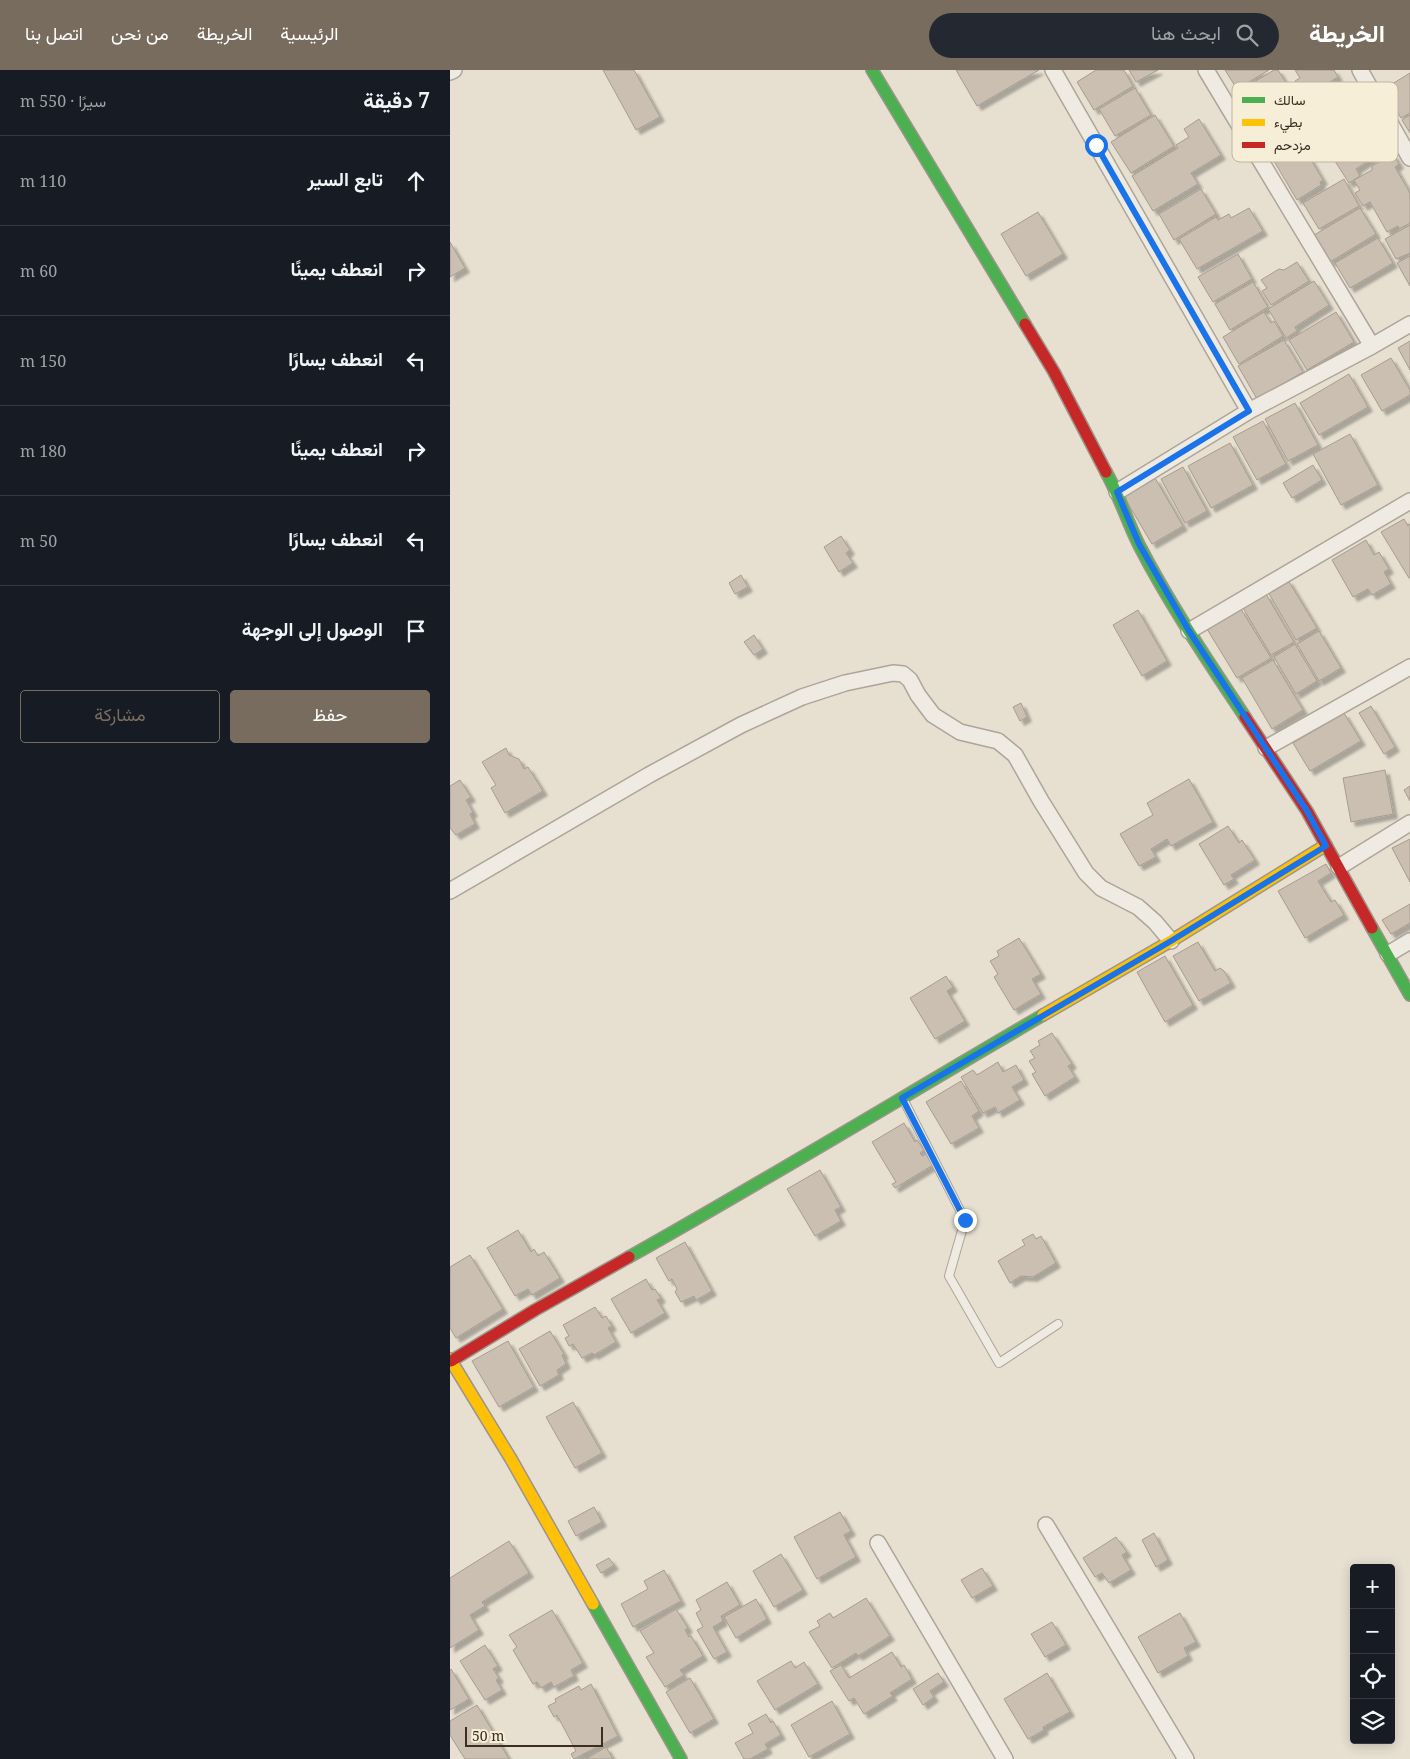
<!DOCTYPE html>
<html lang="ar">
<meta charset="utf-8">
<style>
:root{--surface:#171b24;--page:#242831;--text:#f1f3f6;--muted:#9ea1a6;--line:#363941;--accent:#786c5e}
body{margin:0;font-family:"Noto Serif",Vazirmatn,serif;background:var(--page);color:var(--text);direction:rtl}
.controls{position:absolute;right:15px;bottom:15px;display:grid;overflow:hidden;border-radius:5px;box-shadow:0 2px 12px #0003}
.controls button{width:45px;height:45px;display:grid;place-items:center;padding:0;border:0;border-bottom:1px solid var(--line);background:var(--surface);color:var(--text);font:25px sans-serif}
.scale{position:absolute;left:15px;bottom:12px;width:138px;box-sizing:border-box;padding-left:5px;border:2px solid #3d2e20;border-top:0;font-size:14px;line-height:18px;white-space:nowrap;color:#3d2e20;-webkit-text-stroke:4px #f7eed8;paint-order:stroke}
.stop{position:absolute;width:15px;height:15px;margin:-11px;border:4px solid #1a73e8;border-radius:50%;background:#fff}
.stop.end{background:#1a73e8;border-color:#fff;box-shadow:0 1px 5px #0008}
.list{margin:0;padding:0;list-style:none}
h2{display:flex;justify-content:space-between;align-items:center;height:65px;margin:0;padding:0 20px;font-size:21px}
h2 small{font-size:16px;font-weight:400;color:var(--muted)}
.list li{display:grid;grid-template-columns:32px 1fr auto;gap:15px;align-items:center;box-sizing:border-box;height:90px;padding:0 20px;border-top:1px solid var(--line)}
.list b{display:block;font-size:19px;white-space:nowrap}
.list em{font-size:16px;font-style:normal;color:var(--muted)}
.actions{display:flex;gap:10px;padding:15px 20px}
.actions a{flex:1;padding:11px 0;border:1px solid var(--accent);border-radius:5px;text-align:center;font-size:18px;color:var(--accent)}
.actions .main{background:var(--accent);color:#fff}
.icon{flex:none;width:28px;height:28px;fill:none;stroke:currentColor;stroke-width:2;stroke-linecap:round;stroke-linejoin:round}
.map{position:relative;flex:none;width:960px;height:1689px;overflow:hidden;direction:ltr}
header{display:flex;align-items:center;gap:30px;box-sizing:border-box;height:70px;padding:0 25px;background:var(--accent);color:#fff}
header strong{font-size:24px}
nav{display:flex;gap:28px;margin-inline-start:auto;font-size:18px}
.search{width:350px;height:45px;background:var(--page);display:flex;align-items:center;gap:12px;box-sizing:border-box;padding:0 18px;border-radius:28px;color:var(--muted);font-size:19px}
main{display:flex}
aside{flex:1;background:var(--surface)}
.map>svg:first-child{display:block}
</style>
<header>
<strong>الخريطة</strong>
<div class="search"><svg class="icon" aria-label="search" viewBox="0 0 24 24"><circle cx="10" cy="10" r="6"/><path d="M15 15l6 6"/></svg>ابحث هنا</div>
<nav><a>الرئيسية</a><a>الخريطة</a><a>من نحن</a><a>اتصل بنا</a></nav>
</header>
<main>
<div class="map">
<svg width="960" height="1689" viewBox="0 0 960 1689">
<defs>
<filter id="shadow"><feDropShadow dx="4.5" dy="4.5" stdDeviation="1" flood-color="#0004"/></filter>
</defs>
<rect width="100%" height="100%" fill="#e7e0d1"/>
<!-- building -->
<path fill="#cbbfb2" stroke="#a89c90" filter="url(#shadow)" d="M 153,0 L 184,0 L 210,47 L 186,60 Z
M 506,0 L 589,0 L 527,36 Z
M 646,0 L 674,0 L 683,16 L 644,40 L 627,12 Z
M 679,0 L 708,0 L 686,12 Z
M 775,0 L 819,0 L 787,19 Z
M 824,0 L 828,0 L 849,33 L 808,58 L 786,23 Z
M 845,0 L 884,0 L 888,7 L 855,27 L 845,11 L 850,8 Z
M 960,3 L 960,43 L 951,48 L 934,19 Z
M 685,18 L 701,45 L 665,66 L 649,39 Z
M 850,36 L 873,74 L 857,83 L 873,110 L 870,112 L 871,115 L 847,130 L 824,91 L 837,84 L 830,74 L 823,79 L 811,59 Z
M 705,45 L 724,76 L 681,103 L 661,72 Z
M 960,45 L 960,63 L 952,50 Z
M 749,49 L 771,85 L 741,103 L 748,114 L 703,141 L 682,106 L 728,78 L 726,75 L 739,67 L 734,59 Z
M 917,56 L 933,81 L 906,99 L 910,106 L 899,113 L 878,80 Z
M 943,84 L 949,94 L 945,97 L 960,123 L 960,153 L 949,159 L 948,156 L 937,162 L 920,132 L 913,136 L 905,123 L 910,120 L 904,110 L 922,100 L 922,96 Z
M 894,109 L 909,136 L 869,159 L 853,133 Z
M 751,119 L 766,144 L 724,170 L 709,144 Z
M 799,138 L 813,161 L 747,199 L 729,169 L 766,147 L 768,150 L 779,144 L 781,148 Z
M 910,138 L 926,164 L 880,192 L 864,165 Z
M 588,142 L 613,184 L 576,206 L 551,164 Z
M 960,155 L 960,183 L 946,189 L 935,169 Z
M 928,168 L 943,193 L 900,218 L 885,193 Z
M 0,172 L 15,198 L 0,207 Z
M 788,184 L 802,209 L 763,232 L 748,207 Z
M 960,186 L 960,216 L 947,193 Z
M 847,192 L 859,211 L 821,235 L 812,221 L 817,218 L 811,210 L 829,199 L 834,200 Z
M 864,211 L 879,235 L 845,257 L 847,261 L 836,268 L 818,239 Z
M 803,212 L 818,237 L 780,260 L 765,234 Z
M 814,242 L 821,253 L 824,251 L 833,266 L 789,294 L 773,267 Z
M 886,242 L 904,272 L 857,300 L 839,270 Z
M 834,270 L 853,302 L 807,329 L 788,296 Z
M 960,271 L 960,300 L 948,278 Z
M 941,288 L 960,320 L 960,325 L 932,341 L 911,305 Z
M 899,304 L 918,337 L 869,365 L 850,333 Z
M 845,333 L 868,375 L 838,391 L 815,349 Z
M 813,351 L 836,394 L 807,410 L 783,367 Z
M 900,364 L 928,415 L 891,435 L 863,384 Z
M 780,373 L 803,415 L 761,438 L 738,396 Z
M 863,395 L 872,410 L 842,428 L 833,413 Z
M 733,397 L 757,441 L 735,453 L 711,409 Z
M 705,408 L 733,456 L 702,474 L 674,427 Z
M 954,449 L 958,456 L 960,454 L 960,508 L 959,508 L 931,462 Z
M 391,466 L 400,480 L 396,483 L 403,493 L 389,502 L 374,477 Z
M 916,470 L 924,485 L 929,482 L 939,499 L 934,502 L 941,514 L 922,525 L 918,519 L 903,527 L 882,490 Z
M 291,505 L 298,517 L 285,524 L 279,513 Z
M 838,510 L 867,558 L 846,570 L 818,522 Z
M 816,524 L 844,572 L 821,585 L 793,538 Z
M 791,539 L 821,588 L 787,608 L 757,559 Z
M 688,540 L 717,591 L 692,606 L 663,555 Z
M 869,561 L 891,598 L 869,611 L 847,574 Z
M 304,565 L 313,579 L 304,585 L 294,572 Z
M 845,574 L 867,611 L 846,624 L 824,587 Z
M 823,590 L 853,640 L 822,659 L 792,608 Z
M 571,633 L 577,647 L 570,651 L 563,637 Z
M 921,636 L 945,677 L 934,684 L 909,643 Z
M 894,643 L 911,671 L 860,701 L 843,673 Z
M 56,678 L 59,685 L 69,689 L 74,699 L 78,697 L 93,721 L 55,743 L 41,718 L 46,715 L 32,692 Z
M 935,700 L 943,744 L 901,752 L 893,708 Z
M 739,709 L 763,752 L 721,776 L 717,769 L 701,779 L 706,787 L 689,796 L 670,764 L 703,745 L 697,733 Z
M 10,710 L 21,727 L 16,730 L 23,742 L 20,744 L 25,754 L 6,765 L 0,758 L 0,716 Z
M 960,716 L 960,731 L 954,720 Z
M 778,756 L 789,773 L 792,770 L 805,790 L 781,805 L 784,809 L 774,815 L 749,774 Z
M 960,769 L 960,812 L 942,778 Z
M 876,794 L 881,803 L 868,811 L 881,832 L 885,830 L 894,845 L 855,868 L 828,821 Z
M 960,834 L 960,853 L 941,864 L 932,850 Z
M 569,868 L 591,904 L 582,909 L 591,924 L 564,940 L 544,907 L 548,904 L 540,891 L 549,886 L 547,881 Z
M 748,872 L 765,901 L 770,898 L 774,901 L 781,913 L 749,931 L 723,886 Z
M 715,886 L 743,935 L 715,952 L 687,902 Z
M 496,906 L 503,917 L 497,921 L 515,951 L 485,969 L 460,928 Z
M 602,963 L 622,994 L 618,996 L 625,1007 L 595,1026 L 582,1004 L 586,1002 L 579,991 L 585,988 L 580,981 L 590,975 L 588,971 Z
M 548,992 L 553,1002 L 566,995 L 574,1010 L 562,1017 L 570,1030 L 548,1043 L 545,1037 L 533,1043 L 511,1007 L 523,1000 L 527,1005 Z
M 511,1011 L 529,1041 L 522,1046 L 529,1058 L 501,1074 L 476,1032 Z
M 454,1053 L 465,1072 L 467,1070 L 474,1080 L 470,1083 L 472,1086 L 476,1084 L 483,1095 L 445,1118 L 442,1114 L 446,1112 L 422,1072 Z
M 370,1100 L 391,1137 L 385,1140 L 391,1151 L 365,1166 L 337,1119 Z
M 68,1160 L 81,1182 L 84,1179 L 88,1186 L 94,1182 L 110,1208 L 82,1225 L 78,1219 L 65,1226 L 37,1178 Z
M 583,1164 L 586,1169 L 591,1166 L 606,1193 L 583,1207 L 571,1206 L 560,1213 L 548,1191 L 575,1175 L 572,1170 Z
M 235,1172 L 262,1221 L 246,1230 L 244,1226 L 231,1232 L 225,1222 L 227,1219 L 222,1209 L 219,1211 L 206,1188 Z
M 20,1185 L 53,1239 L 6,1268 L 0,1258 L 0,1197 Z
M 196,1209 L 202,1220 L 205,1219 L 211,1228 L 207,1230 L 215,1243 L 181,1263 L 161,1229 Z
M 145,1237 L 152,1248 L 156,1246 L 162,1256 L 158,1258 L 166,1272 L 144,1285 L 142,1283 L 132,1288 L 123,1274 L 119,1276 L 115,1268 L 119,1266 L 113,1255 Z
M 100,1261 L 114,1284 L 112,1285 L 116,1294 L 107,1300 L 109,1305 L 90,1316 L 69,1279 Z
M 58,1271 L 84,1317 L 49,1337 L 22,1291 Z
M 123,1332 L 152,1383 L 125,1398 L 96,1347 Z
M 144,1437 L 152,1452 L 126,1466 L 118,1451 Z
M 390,1442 L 401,1461 L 394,1465 L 406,1487 L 367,1509 L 344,1467 Z
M 704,1463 L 718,1490 L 706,1497 L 692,1470 Z
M 666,1467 L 677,1482 L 672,1485 L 681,1500 L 659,1513 L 652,1503 L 645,1507 L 633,1488 Z
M 59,1471 L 79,1503 L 32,1532 L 35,1536 L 20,1545 L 29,1560 L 0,1578 L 0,1508 Z
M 331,1484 L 353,1520 L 324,1537 L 303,1501 Z
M 159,1488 L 164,1495 L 151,1503 L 146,1495 Z
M 532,1498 L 543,1516 L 522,1528 L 511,1510 Z
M 214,1500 L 231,1531 L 183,1557 L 171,1534 L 198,1519 L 194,1511 Z
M 277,1512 L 290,1535 L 271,1546 L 273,1551 L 263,1557 L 277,1582 L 264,1589 L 247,1560 L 253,1557 L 246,1543 L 251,1540 L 246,1530 Z
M 416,1528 L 440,1566 L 408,1586 L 406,1583 L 382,1598 L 359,1562 L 370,1556 L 367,1551 L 380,1543 L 383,1548 Z
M 306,1529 L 317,1549 L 286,1568 L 274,1547 Z
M 226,1539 L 238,1558 L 235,1560 L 239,1567 L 241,1566 L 253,1586 L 230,1600 L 234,1605 L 215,1617 L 196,1587 L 204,1583 L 190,1561 Z
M 102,1540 L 133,1593 L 121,1600 L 124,1606 L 104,1617 L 101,1612 L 91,1618 L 87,1612 L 83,1614 L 63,1580 L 67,1577 L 59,1565 Z
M 730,1543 L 746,1572 L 734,1578 L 738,1586 L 708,1603 L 688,1567 Z
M 602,1552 L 616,1575 L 595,1587 L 581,1564 Z
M 35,1575 L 48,1596 L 43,1599 L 49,1608 L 46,1610 L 52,1620 L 35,1630 L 10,1591 Z
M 442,1582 L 451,1597 L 454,1595 L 462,1609 L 440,1623 L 443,1626 L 414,1644 L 404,1628 L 399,1631 L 380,1601 L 391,1595 L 399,1608 Z
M 341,1591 L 345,1598 L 354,1592 L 368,1614 L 325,1640 L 307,1611 Z
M 1,1599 L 19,1629 L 0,1640 L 0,1600 Z
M 488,1603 L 494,1612 L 480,1621 L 484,1627 L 473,1635 L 463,1619 Z
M 597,1603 L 620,1642 L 593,1657 L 594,1660 L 578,1669 L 554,1629 Z
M 240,1608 L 264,1649 L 240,1663 L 216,1622 Z
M 141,1614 L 168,1666 L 124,1689 L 121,1684 L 126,1681 L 107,1645 L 104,1647 L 98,1636 L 106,1632 L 105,1629 L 129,1616 L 131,1620 Z
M 382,1631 L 400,1664 L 359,1687 L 341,1655 Z
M 27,1635 L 59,1689 L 15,1689 L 0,1665 L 0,1651 Z
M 316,1644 L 321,1653 L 323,1651 L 331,1665 L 315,1674 L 318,1679 L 300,1689 L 294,1689 L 285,1673 L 303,1663 L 298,1654 Z
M 156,1677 L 163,1689 L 136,1689 Z"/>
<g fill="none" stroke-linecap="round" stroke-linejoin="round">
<!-- lane casing -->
<g stroke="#ada599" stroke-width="10">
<path id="lane" d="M 452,1027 L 515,1150 L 499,1206 L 549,1293 L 608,1254"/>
</g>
<!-- street casing -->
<g stroke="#ada599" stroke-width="18">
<path id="street" d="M 603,0 L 799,341
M 756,0 L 922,276
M 910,0 L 960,88
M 0,2 L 4,0
M 667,422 L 799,341 L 922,276 L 960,254
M 739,561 L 960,431
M 816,678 L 960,597
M 889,797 L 960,753
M 0,821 L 199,705 L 291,655 L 352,627 L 395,613 L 443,603 L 453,604 L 460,610 L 468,625 L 483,645 L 510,662 L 548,671 L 565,685 L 591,731 L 636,803 L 651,818 L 688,837 L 705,852 L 721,871
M 938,884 L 960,871
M 596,1455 L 736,1689
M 428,1473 L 555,1689"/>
</g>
<!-- fast casing -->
<g stroke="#9c958a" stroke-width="14">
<path id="fast" d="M 422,0 L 575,254
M 656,402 C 669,425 677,451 689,475 C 720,535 758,591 795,647
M 922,858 L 960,925
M 179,1187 C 318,1109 454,1026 593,945
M 143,1534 L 231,1689"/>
</g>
<!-- slow casing -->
<g stroke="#9c958a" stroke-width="14">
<path id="slow" d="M 593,945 L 721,871 L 876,775
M 0,1289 L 61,1389 L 143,1534"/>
</g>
<!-- jam casing -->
<g stroke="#9c958a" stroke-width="14">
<path id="jam" d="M 575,254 L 604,302 L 656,402
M 795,647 L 857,741 L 922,858
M 1,1291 L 85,1240 L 179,1187"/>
</g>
<!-- lane -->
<use href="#lane" stroke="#efebe3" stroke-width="8"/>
<!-- street -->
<use href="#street" stroke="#efebe3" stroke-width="15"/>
<!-- fast -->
<use href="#fast" stroke="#4caf50" stroke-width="11"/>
<!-- slow -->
<use href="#slow" stroke="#ffc107" stroke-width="11"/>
<!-- jam -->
<use href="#jam" stroke="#c62828" stroke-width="11"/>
</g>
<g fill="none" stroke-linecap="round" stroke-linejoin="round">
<!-- route -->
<path stroke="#1a73e8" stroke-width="6" d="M 515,1150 L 452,1028 L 721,871 L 876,776 L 857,741 L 739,561 L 689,474 L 667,422 L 799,341 L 646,75"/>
</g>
<!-- legend -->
<rect x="782" y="12" width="166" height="80" rx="8" fill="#f7eed8" stroke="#bfb4a1" stroke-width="1"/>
<rect x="792" y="27" width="23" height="6" fill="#4caf50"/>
<rect x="792" y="49" width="23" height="7" fill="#ffc107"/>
<rect x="792" y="72" width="23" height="6" fill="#c62828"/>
<g font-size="14" fill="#3d2e20">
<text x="824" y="35">سالك</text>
<text x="824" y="57">بطيء</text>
<text x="824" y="80">مزدحم</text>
</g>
</svg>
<div class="controls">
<button>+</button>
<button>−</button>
<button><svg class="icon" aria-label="locate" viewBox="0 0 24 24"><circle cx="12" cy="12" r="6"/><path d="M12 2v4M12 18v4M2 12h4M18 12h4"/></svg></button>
<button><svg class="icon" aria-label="layers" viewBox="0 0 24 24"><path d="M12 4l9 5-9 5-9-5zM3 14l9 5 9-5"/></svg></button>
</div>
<div class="scale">50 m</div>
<div class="stop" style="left:646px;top:75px"></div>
<div class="stop end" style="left:515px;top:1150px"></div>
</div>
<aside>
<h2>7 دقيقة<small>سيرًا · 550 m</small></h2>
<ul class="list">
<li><svg class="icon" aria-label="ahead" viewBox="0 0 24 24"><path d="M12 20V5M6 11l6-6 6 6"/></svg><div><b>تابع السير</b></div><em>110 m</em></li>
<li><svg class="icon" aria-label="right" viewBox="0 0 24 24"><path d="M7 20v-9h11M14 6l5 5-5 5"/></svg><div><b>انعطف يمينًا</b></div><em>60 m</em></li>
<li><svg class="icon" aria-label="left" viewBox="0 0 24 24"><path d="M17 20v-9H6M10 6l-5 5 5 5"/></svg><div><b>انعطف يسارًا</b></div><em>150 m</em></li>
<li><svg class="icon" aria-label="right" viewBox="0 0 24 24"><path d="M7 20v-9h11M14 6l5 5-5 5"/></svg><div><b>انعطف يمينًا</b></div><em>180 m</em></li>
<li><svg class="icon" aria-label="left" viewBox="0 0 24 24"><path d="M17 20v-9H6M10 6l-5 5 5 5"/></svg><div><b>انعطف يسارًا</b></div><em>50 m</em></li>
<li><svg class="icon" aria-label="arrive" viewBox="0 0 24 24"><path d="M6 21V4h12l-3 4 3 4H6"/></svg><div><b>الوصول إلى الوجهة</b></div></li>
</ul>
<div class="actions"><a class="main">حفظ</a><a>مشاركة</a></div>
</aside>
</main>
